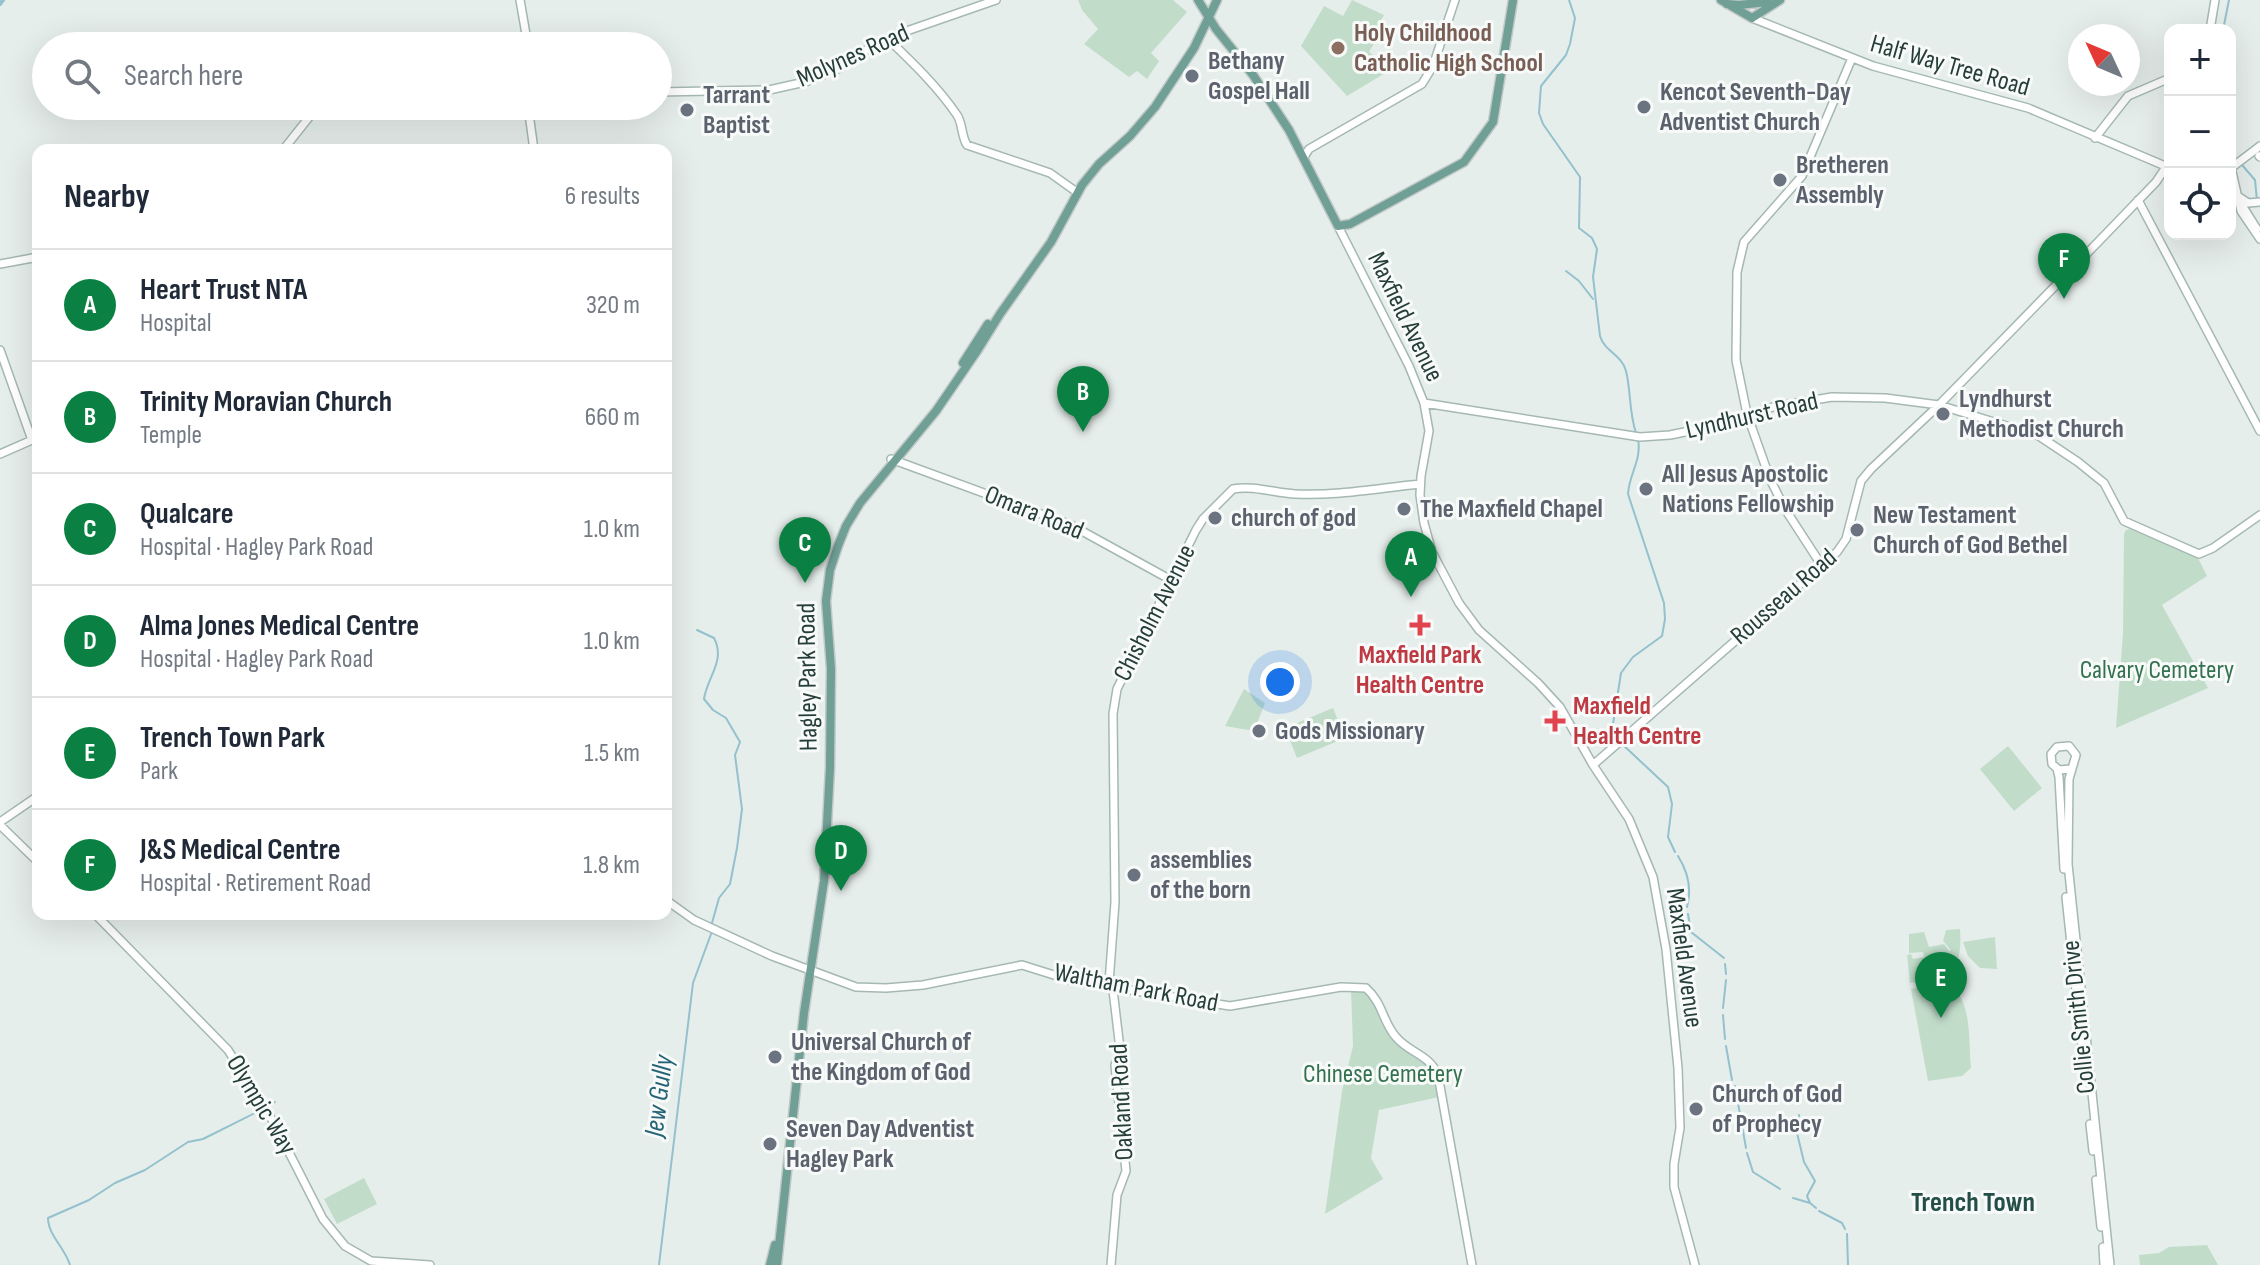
<!DOCTYPE html>
<meta charset="utf-8">
<style>
:root{--surface:#fff;--page:#f6f6f7;--text:#1f2937;--muted:#747a83;--line:#e0e1e3;--accent:#0b8043}
body{margin:0;font-family:"Sofia Sans Condensed",sans-serif;background:var(--page);color:var(--text)}
.controls{position:absolute;right:24px;top:24px;display:grid;overflow:hidden;border-radius:16px;box-shadow:0 8px 32px #0002}
.controls button{width:72px;height:72px;display:grid;place-items:center;padding:0;border:0;border-bottom:2px solid var(--line);background:var(--surface);color:var(--text);font:40px sans-serif}
.compass{position:absolute;left:2068px;top:24px;width:72px;height:72px;border-radius:50%;background:var(--surface);box-shadow:0 8px 32px #0002;rotate:314deg}
.you{position:absolute;left:1280px;top:682px;width:28px;height:28px;margin:-20px;border:6px solid #fff;border-radius:50%;background:#1a73e8;box-shadow:0 0 0 12px #1a73e833}
.badge{display:grid;place-items:center;width:52px;height:52px;border-radius:50%;background:var(--accent);color:#fff;font-size:26px;font-weight:700}
.pin{position:absolute;translate:-50% -66px;filter:drop-shadow(0 2px 4px #0008)}
.pin::after{content:'';position:absolute;top:42px;width:28px;height:24px;background:inherit;clip-path:polygon(0 0,100% 0,50% 100%)}
.list{margin:0;padding:0;list-style:none}
h2{display:flex;justify-content:space-between;align-items:center;height:104px;margin:0;padding:0 32px;font-size:34px}
h2 small{font-size:26px;font-weight:400;color:var(--muted)}
.list li{display:grid;grid-template-columns:52px 1fr auto;gap:24px;align-items:center;box-sizing:border-box;height:112px;padding:0 32px;border-top:2px solid var(--line)}
.list b{display:block;font-size:30px;white-space:nowrap}
.list p{margin:0;font-size:26px;white-space:nowrap;color:var(--muted)}
.list em{font-size:26px;font-style:normal;color:var(--muted)}
.icon{flex:none;width:44px;height:44px;fill:none;stroke:currentColor;stroke-width:2;stroke-linecap:round;stroke-linejoin:round}
.map{position:relative;flex:none;width:2260px;height:1265px;overflow:hidden}
.search{position:absolute;background:var(--surface);box-shadow:0 8px 32px #0002;left:32px;top:32px;width:640px;height:88px;display:flex;align-items:center;gap:20px;box-sizing:border-box;padding:0 28px;border-radius:44px;color:var(--muted);font-size:30px}
.panel{position:absolute;background:var(--surface);box-shadow:0 8px 32px #0002;left:32px;top:144px;width:640px;height:776px;border-radius:16px}
.map>svg:first-child{display:block}
</style>
<div class="map">
<svg width="2260" height="1265" viewBox="0 0 2260 1265">
<rect width="100%" height="100%" fill="#e6eeeb"/>
<!-- green -->
<path fill="#c1ddca" d="M 1078,0 L 1173,0 L 1187,12 L 1151,53 L 1159,61 L 1147,79 L 1137,71 L 1129,77 L 1084,44 L 1098,29 L 1082,10 Z
M 1352,0 L 1384,15 L 1381,20 L 1386,23 L 1369,52 L 1392,69 L 1347,96 L 1301,46 L 1324,6 L 1343,16 Z
M 2130,529 L 2198,558 L 2207,576 L 2162,605 L 2208,688 L 2116,728 L 2123,633 L 2124,534 L 2126,530 Z
M 1244,689 L 1265,703 L 1254,731 L 1225,726 Z
M 1333,708 L 1345,738 L 1297,758 L 1285,728 Z
M 2008,746 L 2042,788 L 2014,811 L 1980,769 Z
M 1960,929 C 1963,974 1949,975 1910,983 L 1907,955 L 1911,954 L 1913,959 L 1924,957 L 1923,952 L 1909,953 L 1909,934 L 1924,932 L 1929,947 L 1944,944 L 1949,951 L 1951,950 L 1943,941 L 1946,930 Z
M 1995,937 L 1997,969 L 1980,968 L 1968,956 L 1963,942 Z
M 1943,983 C 1974,992 1968,1042 1971,1068 L 1962,1076 L 1928,1081 L 1911,989 Z
M 1360,988 L 1373,997 L 1390,1032 L 1415,1051 L 1435,1073 L 1439,1097 L 1379,1110 L 1371,1158 L 1383,1179 L 1325,1214 L 1342,1091 L 1353,1046 L 1351,990 Z
M 364,1178 L 377,1204 L 337,1224 L 324,1199 Z
M 2207,1245 L 2218,1265 L 2140,1265 L 2139,1255 L 2159,1253 L 2169,1247 Z"/>
<g fill="none" stroke-linecap="round" stroke-linejoin="round">
<!-- stream -->
<path stroke="#93c1cd" stroke-width="2" d="M 1569,0 L 1575,18 L 1570,44 L 1566,55 L 1541,86 L 1539,113 L 1543,124 L 1580,177 L 1579,228 L 1592,238 L 1597,249 L 1593,277 L 1600,336 C 1604,351 1622,355 1626,371 C 1631,391 1629,413 1636,433
M 2223,30 L 2229,0
M 2230,114 L 2230,140
M 2230,148 L 2237,162
M 2242,165 L 2255,180 L 2257,201
M 1566,271 L 1579,281 L 1593,299
M 697,630 L 714,638 C 726,661 707,677 704,699 L 713,710 L 726,718 L 740,742 L 735,755 L 742,809 L 737,848 L 730,884 L 719,898 L 712,923
M 1617,740 L 1613,724 L 1621,673 L 1633,657 L 1662,636 L 1665,619 L 1664,603 L 1628,494 C 1629,474 1642,460 1638,439
M 1622,744 L 1668,787 L 1672,804 L 1668,837 L 1675,852
M 1678,856 C 1688,872 1692,889 1687,907
M 1688,914 L 1691,932 L 1724,958
M 1725,964 L 1726,974
M 1723,1008 L 1726,980
M 1723,1015 L 1725,1039
M 1726,1046 L 1732,1080
M 1735,1086 L 1746,1148
M 268,1106 L 275,1102
M 1799,1115 L 1797,1133 L 1804,1162 L 1815,1181 L 1807,1196 L 1810,1203
M 1747,1153 L 1753,1172 L 1780,1189
M 1793,1198 L 1810,1203 L 1816,1208
M 1819,1211 L 1842,1223 L 1845,1229
M 1847,1234 L 1848,1265
M 70,1265 C 65,1248 48,1235 48,1218 L 89,1200 L 115,1183 L 145,1170 L 188,1142 L 203,1139 L 261,1110
M 659,1265 L 693,983 L 711,934"/>
<!-- canal -->
<path stroke="#93c1cd" stroke-width="4" d="M 0,4 L 3,0"/>
<!-- secondary casing -->
<g stroke="#a5b8b3" stroke-width="10">
<path id="secondary" d="M 520,0 L 528,46
M 1752,18 L 1873,66 L 2028,108 L 2170,168
M 2210,30 L 2215,0
M 888,39 C 912,62 938,87 957,115 C 963,124 961,136 967,145 L 1050,173 L 1078,193
M 658,92 L 769,90 L 805,82 L 840,68 L 866,50 L 898,34 L 996,0
M 528,106 L 534,150
M 2095,138 L 2128,96 L 2170,78
M 283,150 L 318,106
M 2259,156 L 2260,157
M 1304,157 L 1309,149 L 1422,84 L 1433,66 L 1455,0
M 2230,163 L 2241,211 L 2260,239
M 2231,168 L 2260,146
M 2230,191 L 2248,203 L 2260,202
M 2138,200 L 2260,431
M 2240,202 L 2257,229
M 1338,226 L 1409,366 L 1424,403 L 1429,431 L 1421,476 L 1420,495 L 1424,523 L 1432,552 L 1459,603 L 1479,630 L 1538,683 L 1560,707 L 1593,765 L 1629,819 L 1653,877 L 1666,949 L 1678,1068 L 1680,1128 L 1674,1164 L 1674,1187 L 1695,1265
M 0,264 L 38,257
M 0,350 L 32,440 L 0,454
M 1424,403 L 1640,437 L 1670,435 L 1709,427 L 1773,407 L 1832,397 L 1885,398 L 1939,405 L 2039,436 L 2078,462 L 2104,483 L 2124,521 L 2199,554 L 2213,548 L 2260,515
M 891,459 L 1071,525 L 1171,580
M 1822,566 L 1785,509 L 1770,479 L 1747,414 L 1736,360 L 1737,272 L 1744,242 L 1802,176 L 1852,58
M 1593,765 L 1837,552 L 1846,539 L 1861,481 L 1871,469 L 1939,405 L 2100,240 L 2156,182 L 2166,167
M 2057,769 L 2059,777 L 2064,869
M 2071,769 L 2059,770 L 2052,764 L 2051,754 L 2057,747 L 2069,746 L 2076,755 L 2069,779 L 2068,864 L 2110,1265
M 0,822 L 38,796
M 0,825 L 38,862
M 2066,897 L 2083,1056
M 666,900 L 694,920 L 772,956 L 856,987 L 886,988 L 923,985 L 1022,965 L 1073,981 L 1230,1006 L 1341,987 L 1366,988 C 1383,1003 1383,1023 1396,1037 C 1409,1053 1429,1054 1438,1075 L 1472,1265
M 95,914 L 228,1050 L 274,1123 L 323,1219 L 345,1246 L 371,1261 L 430,1265
M 2090,1124 L 2093,1151
M 2096,1180 L 2101,1227
M 2103,1247 L 2104,1265
M 1111,1265 L 1117,1195 L 1126,1171 L 1115,1065 L 1120,1049 L 1113,990 L 1109,983 L 1115,902 L 1113,714 L 1117,689 L 1196,530 L 1203,519 L 1233,489 C 1253,485 1275,493 1295,494 C 1337,496 1379,488 1420,484"/>
</g>
<!-- primary casing -->
<g stroke="#c2c9c8" stroke-width="11">
<path id="primary" d="M 1198,0 L 1216,29 L 1253,75 L 1289,130 L 1338,226 L 1350,224 L 1464,162 L 1493,122 L 1513,0
M 1721,0 L 1752,18
M 1727,4 L 1739,5 L 1768,2
M 1752,18 L 1780,0
M 963,363 L 988,324
M 770,1265 L 775,1245
M 777,1265 L 804,1013 L 824,881 L 830,768 L 831,669 L 826,601 L 830,570 L 838,546 L 846,526 L 860,503 L 936,411 L 977,351 L 1000,314 L 1051,242 L 1082,185 L 1099,164 L 1130,136 L 1155,107 L 1194,48 L 1217,0"/>
</g>
<!-- secondary -->
<use href="#secondary" stroke="#fff" stroke-width="7"/>
<!-- primary -->
<use href="#primary" stroke="#6f9f95" stroke-width="8"/>
</g>
<!-- markers -->
<circle fill="#8d6e63" stroke="#f7faf9" stroke-width="3" cx="1338" cy="48" r="8"/>
<g fill="#6b7280" stroke="#f7faf9" stroke-width="3">
<circle cx="1192" cy="76" r="8"/>
<circle cx="1644" cy="107" r="8"/>
<circle cx="687" cy="110" r="8"/>
<circle cx="1780" cy="180" r="8"/>
<circle cx="1943" cy="414" r="8"/>
<circle cx="1646" cy="489" r="8"/>
<circle cx="1404" cy="509" r="8"/>
<circle cx="1215" cy="518" r="8"/>
<circle cx="1857" cy="530" r="8"/>
<circle cx="1259" cy="731" r="8"/>
<circle cx="1134" cy="875" r="8"/>
<circle cx="775" cy="1057" r="8"/>
<circle cx="1696" cy="1109" r="8"/>
<circle cx="770" cy="1144" r="8"/>
</g>
<g fill="#e0444e" stroke="#f7faf9" stroke-width="3">
<path d="M1416 613h8v8h8v8h-8v8h-8v-8h-8v-8h8z"/>
<path d="M1551 709h8v8h8v8h-8v8h-8v-8h-8v-8h8z"/>
</g>
<g text-anchor="middle" dominant-baseline="central" stroke-width="6" stroke-linejoin="round" paint-order="stroke">
<!-- education labels -->
<g font-size="26" font-weight="bold" fill="#785e54" stroke="#f7faf9" text-anchor="start">
<text x="1354" y="33">Holy Childhood<tspan x="1354" dy="30">Catholic High School</tspan></text>
</g>
<!-- street labels -->
<g font-size="26" fill="#263e39" stroke="#f7faf9">
<text transform="translate(853 56) rotate(-24)">Molynes Road</text>
<text transform="translate(1950 66) rotate(16)">Half Way Tree Road</text>
<text transform="translate(1405 317) rotate(64)">Maxfield Avenue</text>
<text transform="translate(1752 416) rotate(-13)">Lyndhurst Road</text>
<text transform="translate(1034 513) rotate(22)">Omara Road</text>
<text transform="translate(1784 597) rotate(-41)">Rousseau Road</text>
<text transform="translate(1155 613) rotate(-63)">Chisholm Avenue</text>
<text transform="translate(808 677) rotate(-91)">Hagley Park Road</text>
<text transform="translate(1684 958) rotate(82)">Maxfield Avenue</text>
<text transform="translate(1136 988) rotate(11)">Waltham Park Road</text>
<text transform="translate(2079 1017) rotate(-96)">Collie Smith Drive</text>
<text transform="translate(1122 1102) rotate(-93)">Oakland Road</text>
<text transform="translate(261 1105) rotate(59)">Olympic Way</text>
</g>
<!-- worship labels -->
<g font-size="26" font-weight="bold" fill="#5b616d" stroke="#f7faf9" text-anchor="start">
<text x="1208" y="61">Bethany<tspan x="1208" dy="30">Gospel Hall</tspan></text>
<text x="1660" y="92">Kencot Seventh-Day<tspan x="1660" dy="30">Adventist Church</tspan></text>
<text x="703" y="95">Tarrant<tspan x="703" dy="30">Baptist</tspan></text>
<text x="1796" y="165">Bretheren<tspan x="1796" dy="30">Assembly</tspan></text>
<text x="1959" y="399">Lyndhurst<tspan x="1959" dy="30">Methodist Church</tspan></text>
<text x="1662" y="474">All Jesus Apostolic<tspan x="1662" dy="30">Nations Fellowship</tspan></text>
<text x="1420" y="509">The Maxfield Chapel</text>
<text x="1873" y="515">New Testament<tspan x="1873" dy="30">Church of God Bethel</tspan></text>
<text x="1231" y="518">church of god</text>
<text x="1275" y="731">Gods Missionary</text>
<text x="1150" y="860">assemblies<tspan x="1150" dy="30">of the born</tspan></text>
<text x="791" y="1042">Universal Church of<tspan x="791" dy="30">the Kingdom of God</tspan></text>
<text x="1712" y="1094">Church of God<tspan x="1712" dy="30">of Prophecy</tspan></text>
<text x="786" y="1129">Seven Day Adventist<tspan x="786" dy="30">Hagley Park</tspan></text>
</g>
<!-- health labels -->
<g font-size="26" font-weight="bold" fill="#be3a42" stroke="#f7faf9">
<text x="1420" y="655">Maxfield Park<tspan x="1420" dy="30">Health Centre</tspan></text>
<text x="1573" y="706" text-anchor="start">Maxfield<tspan x="1573" dy="30">Health Centre</tspan></text>
</g>
<!-- park labels -->
<g font-size="26" fill="#34724f" stroke="#f7faf9">
<text x="2157" y="670">Calvary Cemetery</text>
<text x="1383" y="1074">Chinese Cemetery</text>
</g>
<!-- water labels -->
<g font-size="28" font-style="italic" fill="#256476" stroke="#f7faf9">
<text transform="translate(659 1096) rotate(-83)">Jew Gully</text>
</g>
<!-- neighbourhood labels -->
<g font-size="28" font-weight="bold" fill="#234f47" stroke="#f7faf9">
<text x="1973" y="1202">Trench Town</text>
</g>
</g>
</svg>
<div class="controls">
<button>+</button>
<button>−</button>
<button><svg class="icon" aria-label="locate" viewBox="0 0 24 24"><circle cx="12" cy="12" r="6"/><path d="M12 2v4M12 18v4M2 12h4M18 12h4"/></svg></button>
</div>
<svg class="compass" viewBox="-18 -18 36 36"><path d="M0-13l5 13h-10z" fill="#e53935"/><path d="M0 13l5-13h-10z" fill="#747a83"/></svg>
<div class="you"></div>
<div class="pin badge" style="left:1411px;top:597px">A</div>
<div class="pin badge" style="left:1083px;top:432px">B</div>
<div class="pin badge" style="left:805px;top:583px">C</div>
<div class="pin badge" style="left:841px;top:891px">D</div>
<div class="pin badge" style="left:1941px;top:1018px">E</div>
<div class="pin badge" style="left:2064px;top:299px">F</div>
<div class="search"><svg class="icon" aria-label="search" viewBox="0 0 24 24"><circle cx="10" cy="10" r="6"/><path d="M15 15l6 6"/></svg>Search here</div>
<section class="panel">
<h2>Nearby<small>6 results</small></h2>
<ul class="list">
<li><span class="badge">A</span><div><b>Heart Trust NTA</b><p>Hospital</p></div><em>320 m</em></li>
<li><span class="badge">B</span><div><b>Trinity Moravian Church</b><p>Temple</p></div><em>660 m</em></li>
<li><span class="badge">C</span><div><b>Qualcare</b><p>Hospital · Hagley Park Road</p></div><em>1.0 km</em></li>
<li><span class="badge">D</span><div><b>Alma Jones Medical Centre</b><p>Hospital · Hagley Park Road</p></div><em>1.0 km</em></li>
<li><span class="badge">E</span><div><b>Trench Town Park</b><p>Park</p></div><em>1.5 km</em></li>
<li><span class="badge">F</span><div><b>J&amp;S Medical Centre</b><p>Hospital · Retirement Road</p></div><em>1.8 km</em></li>
</ul>
</section>
</div>
